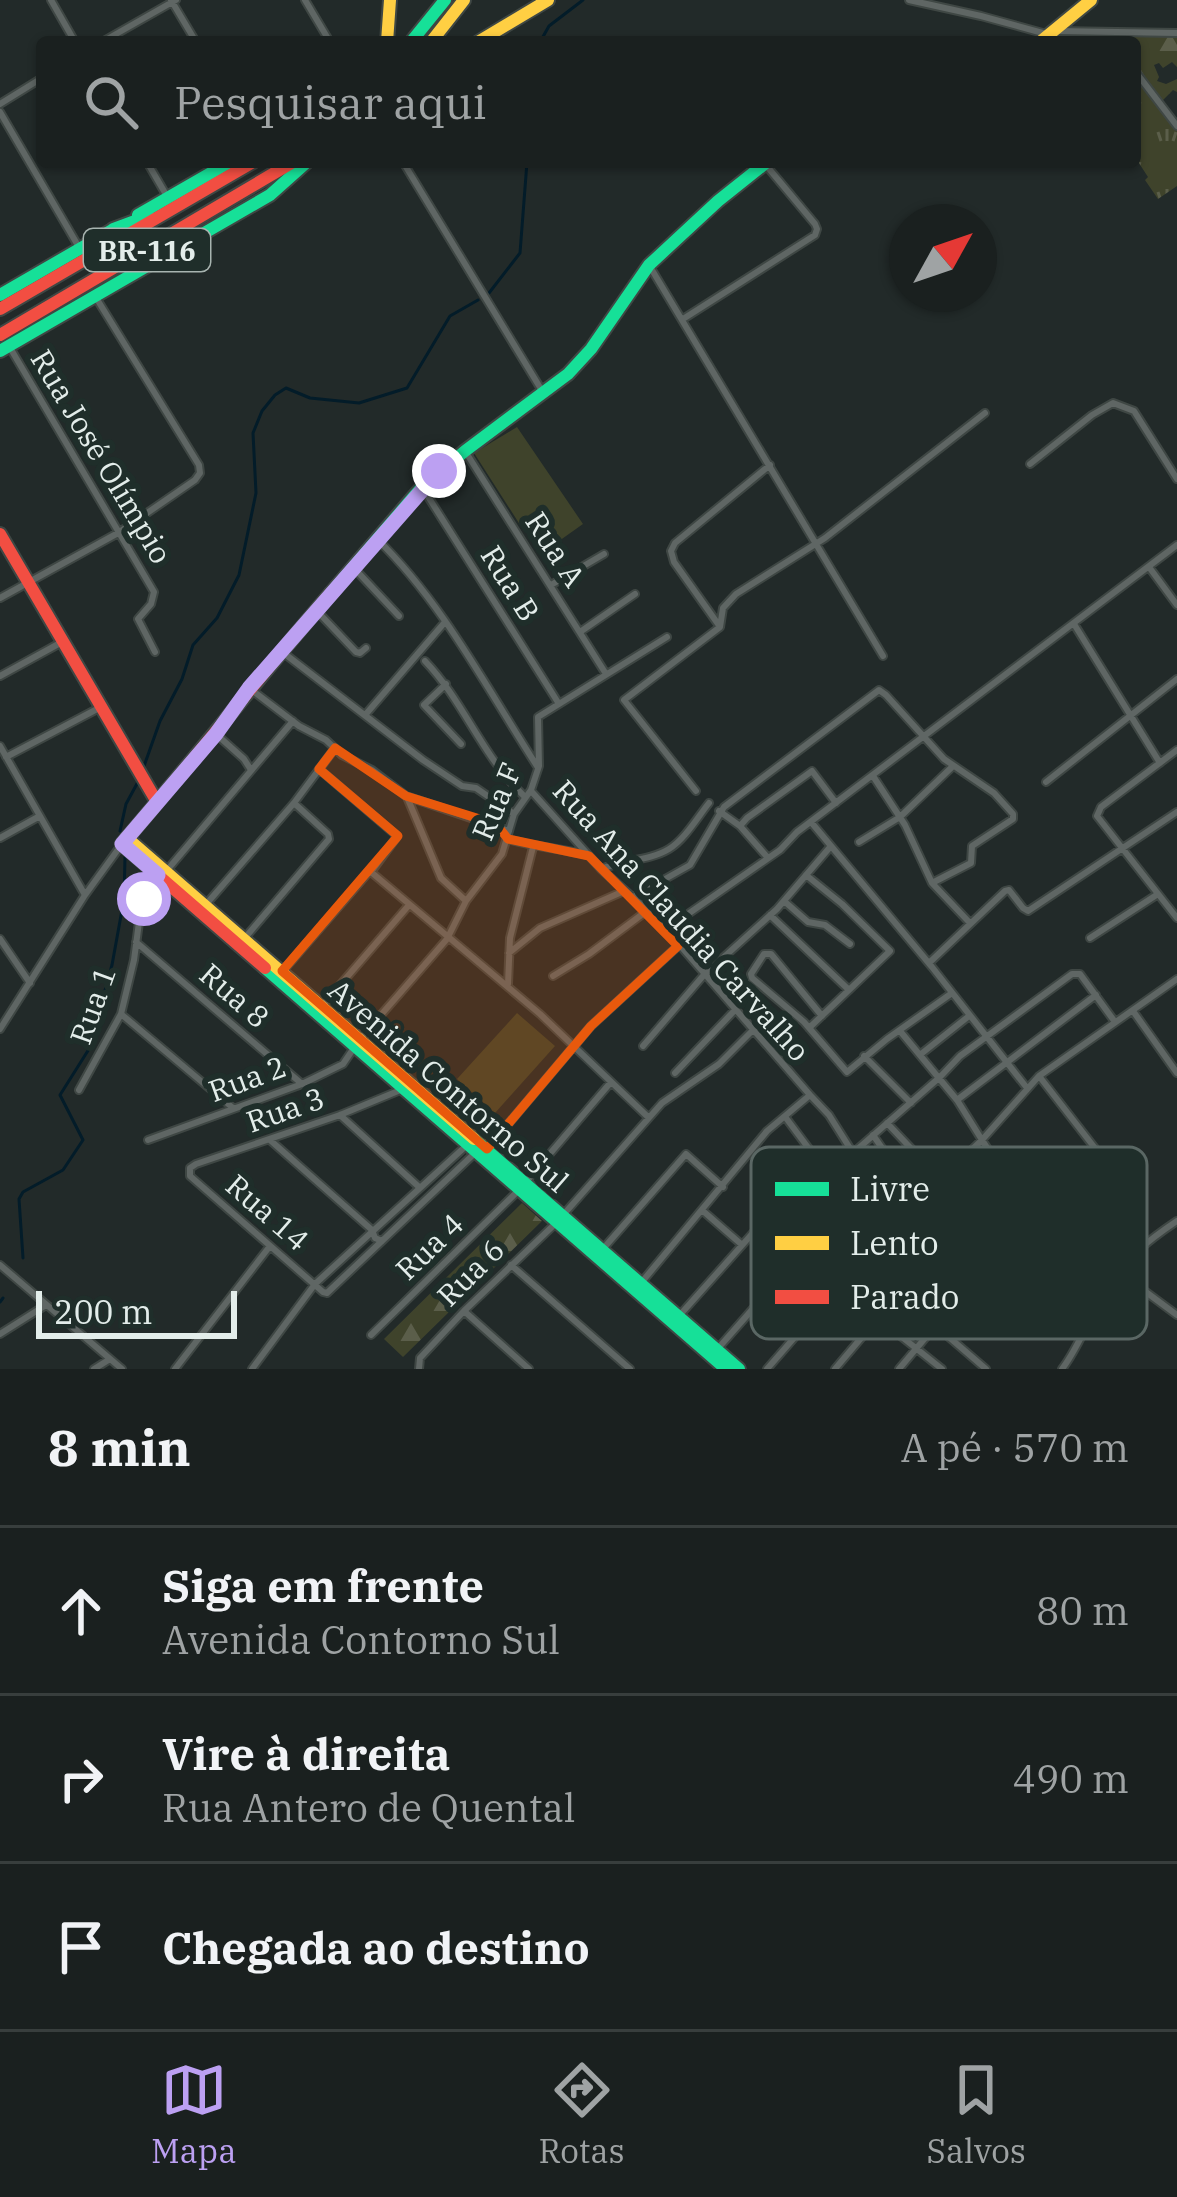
<!DOCTYPE html>
<html lang="pt">
<meta charset="utf-8">
<style>
:root{--surface:#1a201f;--page:#272d2c;--text:#f1f3f6;--muted:#9fa3a4;--line:#383e3d;--accent:#bca0f2}
body{margin:0;font-family:"IBM Plex Serif",serif;background:var(--page);color:var(--text)}
.compass{position:absolute;left:889px;top:204px;width:108px;height:108px;border-radius:50%;background:var(--surface);box-shadow:0 3px 9px #0004;rotate:50deg}
.scale{position:absolute;left:36px;bottom:30px;width:201px;box-sizing:border-box;padding-left:12px;border:6px solid #e3edea;border-top:0;font-size:33px;line-height:42px;white-space:nowrap;color:#e3edea;-webkit-text-stroke:9px #1f2e2a;paint-order:stroke}
.stop{position:absolute;width:36px;height:36px;margin:-27px;border:9px solid #bca0f2;border-radius:50%;background:#fff}
.stop.end{background:#bca0f2;border-color:#fff;box-shadow:0 3px 12px #0008}
.list{margin:0;padding:0;list-style:none}
h2{display:flex;justify-content:space-between;align-items:center;height:156px;margin:0;padding:0 48px;font-size:51px}
h2 small{font-size:39px;font-weight:400;color:var(--muted)}
.list li{display:grid;grid-template-columns:78px 1fr auto;gap:36px;align-items:center;box-sizing:border-box;height:168px;padding:0 48px;border-top:3px solid var(--line)}
.list b{display:block;font-size:45px;white-space:nowrap}
.list p{margin:0;font-size:39px;white-space:nowrap;color:var(--muted)}
.list em{font-size:39px;font-style:normal;color:var(--muted)}
.icon{flex:none;width:66px;height:66px;fill:none;stroke:currentColor;stroke-width:2;stroke-linecap:round;stroke-linejoin:round}
.map{position:relative;flex:none;width:1177px;height:1369px;overflow:hidden}
.search{position:absolute;background:var(--surface);box-shadow:0 3px 9px #0004;left:36px;right:36px;top:36px;height:132px;display:flex;align-items:center;gap:30px;box-sizing:border-box;padding:0 42px;border-radius:12px;color:var(--muted);font-size:45px}
.sheet{height:660px;background:var(--surface)}
nav{display:flex;justify-content:space-around;align-items:center;box-sizing:border-box;height:168px;border-top:3px solid var(--line);background:var(--surface);font-size:33px;color:var(--muted)}
nav a{display:grid;justify-items:center;gap:6px}
nav .on{color:var(--accent)}
.map>svg:first-child{display:block}
</style>
<div class="map">
<svg width="1177" height="1369" viewBox="0 0 1177 1369">
<defs>
<pattern id="grass-tufts" width="24" height="20" patternUnits="userSpaceOnUse" patternTransform="scale(3)"><rect width="24" height="20" fill="#3f432b"/><path d="M3 7l-1-3M5 7V3M7 7l1-3M15 17l-1-3M17 17v-4M19 17l1-3" fill="none" stroke="#5b5e4a"/></pattern>
<pattern id="forest-firs" width="22" height="20" patternUnits="userSpaceOnUse" patternTransform="scale(3)"><rect width="22" height="20" fill="#3f432b"/><path d="M5 1l3.5 6h-7zM16 11l3.5 6h-7z" fill="#5b5e4a"/></pattern>
</defs>
<rect width="100%" height="100%" fill="#222a29"/>
<!-- grass -->
<path fill="url(#grass-tufts)" d="M 1135,73 L 1177,128 L 1177,186 L 1158,199 L 1145,180 L 1148,177 L 1135,157 Z"/>
<!-- forest -->
<path fill="url(#forest-firs)" d="M 1108,33 L 1177,35 L 1177,67 L 1172,62 L 1163,68 L 1159,63 L 1154,65 L 1159,77 L 1157,81 L 1166,84 L 1177,79 L 1177,92 L 1173,90 L 1161,102 L 1135,69 L 1135,42 L 1115,42 Z
M 522,1203 L 542,1221 L 403,1357 L 384,1339 Z"/>
<!-- park -->
<path fill="#3f432b" d="M 517,427 L 583,524 L 559,541 L 543,520 L 524,531 L 474,453 Z
M 517,1013 L 555,1046 L 495,1113 L 457,1079 Z"/>
<g fill="none" stroke-linecap="round" stroke-linejoin="round">
<!-- stream -->
<path stroke="#031c29" stroke-width="3" d="M 540,42 L 549,26 L 583,0
M 489,293 L 520,253 L 527,162
M 143,769 L 160,721 L 182,679 L 193,645 L 217,618 L 239,575 L 256,493 L 253,433 L 262,411 L 275,395 L 286,388 L 310,398 L 359,403 L 407,388 L 450,316 L 478,300
M 120,831 L 126,804 L 139,780
M 23,1258 L 19,1199 L 23,1192 L 63,1170 L 83,1140 L 60,1095 L 89,1049 L 112,965 L 124,899 L 125,857
M 0,1302 L 3,1298"/>
<!-- street casing -->
<g stroke="#3f4744" stroke-width="10">
<path id="street" d="M 51,0 L 75,42
M 171,0 L 196,42
M 305,0 L 330,42
M 909,0 L 981,16 L 1050,35
M 1056,31 L 1177,33
M 102,42 L 176,0
M 1135,71 L 1177,126
M 0,104 L 42,78
M 0,112 L 80,249
M 147,162 L 168,198
M 403,162 L 544,394
M 649,265 L 883,656
M 683,319 L 815,235 L 817,229 L 815,224 L 765,164
M 9,346 L 154,592 L 151,604 L 138,619 L 155,652
M 465,451 L 606,674
M 1030,464 L 1092,415 L 1113,403 L 1134,411 L 1177,479
M 422,487 L 559,704
M 377,539 C 443,603 487,689 537,766
M 353,567 L 399,616
M 1149,567 L 1177,605
M 551,585 L 604,554
M 0,598 L 118,533 L 195,480 L 200,473 L 199,465 L 95,296
M 317,611 L 356,652 L 360,653 L 366,648
M 718,624 L 674,562 L 671,551 L 675,543 L 770,465
M 1074,624 L 1160,763
M 580,632 L 635,594
M 281,651 L 423,760 L 462,786 L 476,788 L 514,814
M 425,661 C 465,703 481,755 525,797
M 0,676 L 62,642
M 446,684 L 424,705 L 461,744
M 249,688 L 299,726 L 326,740 L 342,755 L 372,770 L 406,796 L 509,831
M 366,714 L 445,622
M 216,734 L 244,759 L 251,770
M 0,746 L 85,895
M 1177,750 L 1101,807 L 1097,816 L 1177,918
M 6,757 L 101,707
M 319,769 L 396,835 L 396,838 L 371,872
M 873,776 L 905,825 L 932,883 L 969,922
M 1046,782 L 1177,679
M 696,791 L 624,700 L 720,627 L 723,608 L 736,594 L 825,538 L 985,413
M 532,792 L 601,869 L 658,920 L 810,1095 L 767,1131 L 641,1283
M 407,797 L 441,878 L 466,901
M 719,811 L 740,826
M 811,822 L 932,967 L 1027,1088
M 0,838 L 38,817
M 508,839 C 534,847 560,848 587,855
M 859,842 L 900,817 L 952,767
M 768,858 L 740,826 L 747,818 L 812,771 L 836,803
M 601,869 C 622,860 649,861 669,849 C 685,839 697,818 709,803
M 163,875 L 293,721
M 806,875 L 842,904 L 890,951 L 809,1028
M 633,897 L 690,865 L 724,807 L 879,690 L 886,695 L 944,759 L 994,793 L 1013,814 L 1013,819 L 972,846 L 971,863 L 932,883
M 784,901 L 808,922 L 825,925 L 850,944
M 202,909 L 294,803 L 335,748
M 770,915 L 849,990
M 665,930 L 780,850 L 797,832 C 924,736 1051,641 1177,545
M 1090,938 L 1158,894
M 0,939 L 30,983
M 244,939 L 329,839 L 328,834 L 294,803
M 136,942 L 302,1084
M 509,953 L 540,928 L 624,891
M 929,963 L 1005,891 L 1009,890 L 1023,908 L 1028,911 L 1177,812
M 281,973 L 367,874 L 371,872 L 540,1014 L 648,1117
M 553,976 L 589,954 L 648,910
M 508,984 L 510,938 L 533,847
M 322,1006 L 409,905
M 1133,1011 L 1177,1073
M 121,1014 L 233,1108
M 822,1016 L 771,954 L 764,954 L 751,974 L 752,978 L 804,1022 L 847,1072 L 887,1039 L 952,993
M 0,1029 L 85,895 L 122,844
M 900,1031 L 957,1100 L 982,1140 L 1039,1076 L 1177,979
M 643,1046 L 703,976 L 777,909 L 831,846
M 921,1054 L 969,1016
M 864,1056 L 911,1103
M 675,1073 L 734,1011
M 1039,1076 L 1122,1183 L 1054,1238
M 403,1089 L 340,1115 L 196,1164 L 190,1168 L 190,1176 L 323,1292 L 327,1293 L 476,1152
M 79,1090 L 121,1014 L 134,960 L 141,907 L 158,875
M 810,1095 L 829,1115 L 853,1153 L 940,1077 L 960,1056 L 1072,974 L 1080,974 L 1115,1022
M 957,1100 L 1096,995
M 340,1115 L 419,1187
M 786,1118 L 860,1217 L 964,1292 L 993,1261 L 1088,1322
M 887,1123 L 941,1180 L 1006,1241 L 993,1261
M 873,1135 L 918,1200
M 148,1140 L 302,1084 L 343,1064 L 360,1039 L 447,939 L 466,901 L 502,854 L 514,814 L 531,790 L 539,766 L 538,717 L 667,637
M 270,1140 L 372,1230 L 375,1238 L 382,1241
M 487,1149 L 591,1026 L 678,946
M 853,1153 C 858,1180 881,1196 900,1215
M 703,1211 L 741,1244
M 1036,1219 L 1108,1164
M 882,1235 L 982,1140 L 993,1157 L 993,1174 L 1001,1186 L 1036,1219 L 1084,1271 L 1107,1288
M 602,1250 L 686,1154 L 723,1187
M 0,1265 L 122,1369
M 511,1265 L 630,1369
M 1119,1272 L 1177,1315
M 847,1293 L 942,1369
M 847,1293 C 849,1261 863,1256 887,1238
M 464,1311 L 529,1369
M 679,1316 L 760,1225 L 766,1226 L 795,1251 L 794,1262 L 714,1353
M 936,1326 L 986,1369
M 891,1327 L 936,1272
M 0,1334 L 46,1305
M 371,1335 L 519,1190 L 611,1082
M 94,1369 L 110,1359
M 175,1369 L 270,1246
M 252,1369 L 315,1284 L 467,1145
M 419,1369 L 420,1358 L 464,1311 L 556,1223 L 662,1103 L 719,1064 L 752,1031
M 767,1369 L 834,1292 L 841,1290 L 847,1293
M 835,1369 L 878,1318
M 899,1369 L 964,1292
M 1062,1369 C 1081,1344 1091,1312 1108,1286 C 1126,1258 1150,1239 1177,1221"/>
</g>
<!-- fast casing -->
<g stroke="#3f4744" stroke-width="16">
<path id="fast" d="M 411,42 L 445,0
M 138,215 L 230,162
M 113,229 L 148,216
M 0,295 L 114,229
M 0,351 L 270,195 L 307,162
M 331,593 L 422,487 L 465,451 L 568,374 L 591,349 L 649,265 L 718,201 L 767,162
M 265,968 L 726,1369
M 474,1139 L 739,1369"/>
</g>
<!-- slow casing -->
<g stroke="#3f4744" stroke-width="16">
<path id="slow" d="M 387,42 L 390,0
M 431,42 L 464,0
M 478,42 L 548,0
M 1040,42 L 1091,0
M 127,838 L 474,1139"/>
</g>
<!-- jam casing -->
<g stroke="#3f4744" stroke-width="16">
<path id="jam" d="M 0,309 L 253,162
M 0,335 L 293,162
M 0,534 L 157,802
M 265,968 L 122,844 C 193,761 260,676 331,593"/>
</g>
<!-- street -->
<use href="#street" stroke="#5f6664" stroke-width="6"/>
<!-- fast -->
<use href="#fast" stroke="#16e098" stroke-width="12"/>
<!-- slow -->
<use href="#slow" stroke="#ffcf43" stroke-width="12"/>
<!-- jam -->
<use href="#jam" stroke="#f24e42" stroke-width="12"/>
</g>
<g fill="none" stroke-linecap="round" stroke-linejoin="round">
<!-- route -->
<path stroke="#bca0f2" stroke-width="15" d="M 144,899 L 158,875 L 122,844 L 216,734 L 249,688 L 439,471"/>
</g>
<!-- marked area -->
<path fill="#e8590c" fill-opacity="0.2" stroke="#e8590c" stroke-width="9" stroke-linejoin="round" d="M 335,748 L 406,796 L 496,824 L 508,839 L 589,856 L 678,946 L 591,1026 L 487,1149 L 282,971 L 398,836 L 319,769 Z"/>
<g text-anchor="middle" dominant-baseline="central" stroke-width="12" stroke-linejoin="round" paint-order="stroke">
<!-- shield labels -->
<rect fill="#1f2e2a" stroke="#a8b4b0" stroke-width="3" x="84" y="229" width="126" height="42" rx="9"/>
<g font-size="27" font-weight="bold" fill="#e3edea">
<text x="147" y="250">BR-116</text>
</g>
<!-- street labels -->
<g font-size="30" fill="#e3edea" stroke="#1f2e2a">
<text transform="translate(102 456) rotate(59)">Rua José Olímpio</text>
<text transform="translate(556 549) rotate(57)">Rua A</text>
<text transform="translate(511 583) rotate(58)">Rua B</text>
<text transform="translate(496 801) rotate(-67)">Rua F</text>
<text transform="translate(682 920) rotate(48)">Rua Ana Claudia Carvalho</text>
<text transform="translate(235 995) rotate(41)">Rua 8</text>
<text transform="translate(92 1005) rotate(-70)">Rua 1</text>
<text transform="translate(247 1078) rotate(-20)">Rua 2</text>
<text transform="translate(449 1085) rotate(41)">Avenida Contorno Sul</text>
<text transform="translate(285 1109) rotate(-19)">Rua 3</text>
<text transform="translate(268 1212) rotate(41)">Rua 14</text>
<text transform="translate(429 1246) rotate(-44)">Rua 4</text>
<text transform="translate(470 1272) rotate(-45)">Rua 6</text>
</g>
</g>
<!-- legend -->
<rect x="751" y="1147" width="396" height="192" rx="18" fill="#1f2e2a" stroke="#5a6764" stroke-width="3"/>
<rect x="775" y="1182" width="54" height="14" fill="#16e098"/>
<rect x="775" y="1236" width="54" height="14" fill="#ffcf43"/>
<rect x="775" y="1290" width="54" height="14" fill="#f24e42"/>
<g font-size="33" fill="#e3edea">
<text x="850" y="1201">Livre</text>
<text x="850" y="1255">Lento</text>
<text x="850" y="1309">Parado</text>
</g>
</svg>
<svg class="compass" viewBox="-18 -18 36 36"><path d="M0-13l5 13h-10z" fill="#e53935"/><path d="M0 13l5-13h-10z" fill="#9fa3a4"/></svg>
<div class="scale">200 m</div>
<div class="stop" style="left:144px;top:899px"></div>
<div class="stop end" style="left:439px;top:471px"></div>
<div class="search"><svg class="icon" aria-label="search" viewBox="0 0 24 24"><circle cx="10" cy="10" r="6"/><path d="M15 15l6 6"/></svg>Pesquisar aqui</div>
</div>
<section class="sheet">
<h2>8 min<small>A pé · 570 m</small></h2>
<ul class="list">
<li><svg class="icon" aria-label="ahead" viewBox="0 0 24 24"><path d="M12 20V5M6 11l6-6 6 6"/></svg><div><b>Siga em frente</b><p>Avenida Contorno Sul</p></div><em>80 m</em></li>
<li><svg class="icon" aria-label="right" viewBox="0 0 24 24"><path d="M7 20v-9h11M14 6l5 5-5 5"/></svg><div><b>Vire à direita</b><p>Rua Antero de Quental</p></div><em>490 m</em></li>
<li><svg class="icon" aria-label="arrive" viewBox="0 0 24 24"><path d="M6 21V4h12l-3 4 3 4H6"/></svg><div><b>Chegada ao destino</b></div></li>
</ul>
</section>
<nav>
<a class="on"><svg class="icon" aria-label="map" viewBox="0 0 24 24"><path d="M3 6l6-2 6 2 6-2v14l-6 2-6-2-6 2zM9 4v14M15 6v14"/></svg>Mapa</a>
<a><svg class="icon" aria-label="directions" viewBox="0 0 24 24"><path d="M12 3l9 9-9 9-9-9zM9 14v-3h6M13 9l2 2-2 2"/></svg>Rotas</a>
<a><svg class="icon" aria-label="saved" viewBox="0 0 24 24"><path d="M7 4h10v16l-5-4-5 4z"/></svg>Salvos</a>
</nav>
